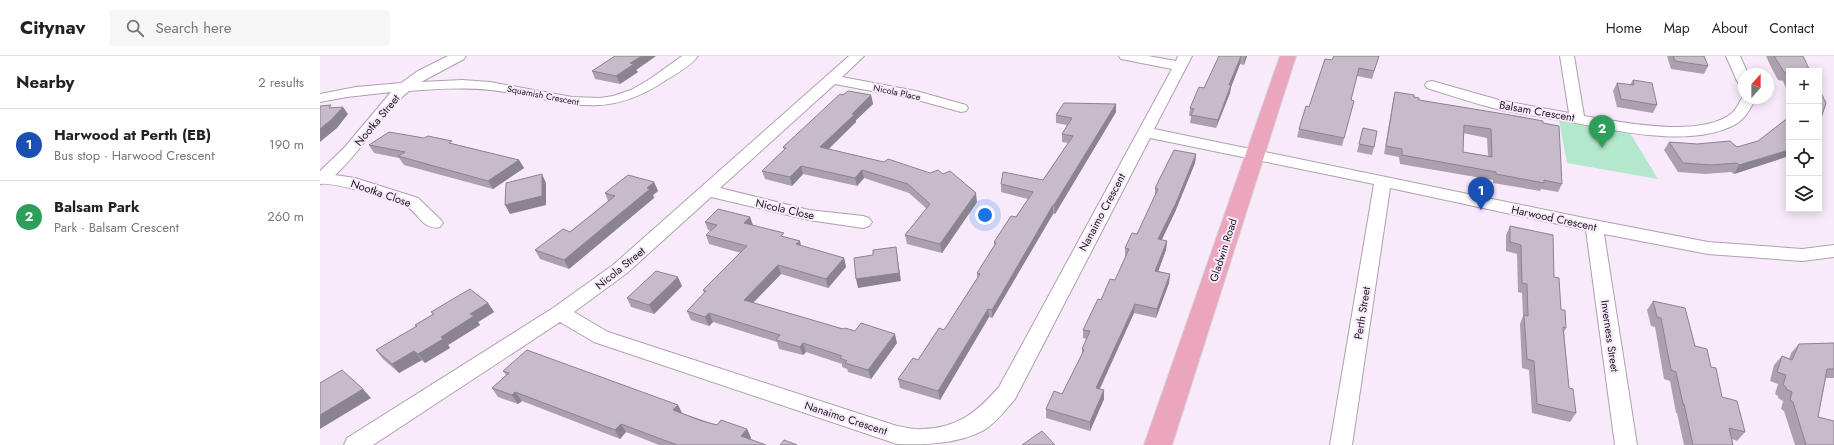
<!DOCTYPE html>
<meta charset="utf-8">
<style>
:root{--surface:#fff;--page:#f6f6f6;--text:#222;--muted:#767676;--line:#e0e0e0;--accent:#c83843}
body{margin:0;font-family:Jost,sans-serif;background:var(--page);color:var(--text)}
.controls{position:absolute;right:12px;top:12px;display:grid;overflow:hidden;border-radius:0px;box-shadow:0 2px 10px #0003}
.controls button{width:36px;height:36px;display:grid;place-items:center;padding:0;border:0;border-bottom:1px solid var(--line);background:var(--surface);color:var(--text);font:20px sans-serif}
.compass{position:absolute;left:1418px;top:12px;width:36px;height:36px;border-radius:50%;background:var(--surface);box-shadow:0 2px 10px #0003;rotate:21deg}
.you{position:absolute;left:665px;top:159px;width:14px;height:14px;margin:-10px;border:3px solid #fff;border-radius:50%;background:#1a73e8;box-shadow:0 0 0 6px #1a73e833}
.badge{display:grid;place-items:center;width:26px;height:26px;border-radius:50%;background:var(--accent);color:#fff;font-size:13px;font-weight:700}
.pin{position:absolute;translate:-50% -33px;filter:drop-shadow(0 1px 2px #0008)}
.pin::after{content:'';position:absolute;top:21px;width:14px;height:12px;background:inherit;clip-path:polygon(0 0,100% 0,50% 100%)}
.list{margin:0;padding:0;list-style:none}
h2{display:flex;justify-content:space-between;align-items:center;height:52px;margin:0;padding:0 16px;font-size:17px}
h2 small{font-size:13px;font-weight:400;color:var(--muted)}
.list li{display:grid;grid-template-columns:26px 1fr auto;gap:12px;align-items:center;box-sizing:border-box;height:72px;padding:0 16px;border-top:1px solid var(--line)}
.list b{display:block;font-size:15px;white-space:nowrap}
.list p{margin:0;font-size:13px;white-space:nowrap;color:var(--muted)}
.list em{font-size:13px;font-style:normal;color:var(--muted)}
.icon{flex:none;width:22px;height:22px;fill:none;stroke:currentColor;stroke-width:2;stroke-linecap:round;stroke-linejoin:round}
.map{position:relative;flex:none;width:1514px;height:389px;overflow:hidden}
header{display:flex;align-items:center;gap:24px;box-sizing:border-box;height:56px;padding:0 20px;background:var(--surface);border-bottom:1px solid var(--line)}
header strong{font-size:19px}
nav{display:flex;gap:22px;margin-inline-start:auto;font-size:14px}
.search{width:280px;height:36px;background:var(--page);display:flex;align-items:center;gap:10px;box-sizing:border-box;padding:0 14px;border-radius:0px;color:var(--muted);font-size:15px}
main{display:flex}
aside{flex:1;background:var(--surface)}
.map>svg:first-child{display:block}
</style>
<header>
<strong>Citynav</strong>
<div class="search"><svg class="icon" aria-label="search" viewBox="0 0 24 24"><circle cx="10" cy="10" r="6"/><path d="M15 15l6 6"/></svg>Search here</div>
<nav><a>Home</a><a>Map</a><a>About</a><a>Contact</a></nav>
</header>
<main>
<aside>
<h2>Nearby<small>2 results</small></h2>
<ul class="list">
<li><span class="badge" style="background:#1a4fb4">1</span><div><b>Harwood at Perth (EB)</b><p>Bus stop · Harwood Crescent</p></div><em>190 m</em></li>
<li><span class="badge" style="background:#2e9e5b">2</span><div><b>Balsam Park</b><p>Park · Balsam Crescent</p></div><em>260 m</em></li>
</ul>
</aside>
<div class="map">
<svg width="1514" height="389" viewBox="0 0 1514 389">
<rect width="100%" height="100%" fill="#f8eafb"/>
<!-- green -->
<path fill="#b3e8cc" d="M 1239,64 L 1310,77 L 1338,123 L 1247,107 Z"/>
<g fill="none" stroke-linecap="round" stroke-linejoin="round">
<!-- minor casing -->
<g stroke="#ada0af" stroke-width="2">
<path id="minor" d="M 128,0 L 146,0 L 144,3 L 101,26 L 142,24 L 170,26 L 252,41 L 280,42 L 293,40 L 311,34 L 330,23 L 362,0 L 378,0 C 371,10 356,18 346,24 C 280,69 241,42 171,34 C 144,31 116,33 89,35 C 60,59 43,94 15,119 L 35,122 L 98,142 L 120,163 L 123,167 L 120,171 C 103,175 99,157 86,150 C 76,144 11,125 0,128 L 0,115 L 24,92 L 71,36 L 27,41 L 0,46 L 0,38 L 36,31 L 81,27 L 98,15 Z
M 529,0 L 544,0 L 522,21 L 596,35 L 646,49 L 648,52 L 646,55 L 641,56 L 594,43 L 515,28 L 400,132 L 489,154 L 543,160 L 549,162 L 552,166 L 549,170 L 543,172 L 489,164 L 391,141 L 307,217 L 254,256 L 288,276 L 577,370 C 585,371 594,374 602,373 C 638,372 657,356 679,331 L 852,13 L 806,4 L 801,3 L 799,0 L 828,0 L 856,5 L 858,0 L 872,0 L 834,73 L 1274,164 L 1388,186 L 1482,193 L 1514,189 L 1514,201 L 1482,205 L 1388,198 L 1284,178 L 1317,389 L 1295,389 L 1266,174 L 1070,132 L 1032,389 L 1010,389 L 1054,128 L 830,82 L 695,343 C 686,353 676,367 664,374 C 638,388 606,389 577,388 L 274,286 L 240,266 L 53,389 L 24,389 L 27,382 L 233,252 L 293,209 Z
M 1240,0 L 1254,0 L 1264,60 C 1302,66 1380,83 1412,57 C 1417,53 1420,44 1424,39 L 1424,42 L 1436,42 C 1428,57 1423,67 1405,73 C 1361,90 1291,74 1246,65 C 1223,61 1200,58 1177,53 C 1153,47 1130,39 1107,32 L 1105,29 L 1107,26 L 1112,25 L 1179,44 L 1249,57 Z
M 1406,0 L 1420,0 L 1428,18 L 1424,18 L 1424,29 L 1419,28 L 1417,25 Z"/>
</g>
<!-- major casing -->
<g stroke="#d6d5d6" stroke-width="2">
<path id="major" d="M 960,0 L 976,0 L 852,389 L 824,389 Z"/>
</g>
<!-- minor -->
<use href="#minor" fill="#fff" fill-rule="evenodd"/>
<!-- major -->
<use href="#major" fill="#eba6be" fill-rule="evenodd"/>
</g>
<!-- wall -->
<path fill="#aba1ae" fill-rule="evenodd" d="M 336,0 L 316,14 L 318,16 L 300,28 L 275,23 L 272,15 Z
M 899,0 L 927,0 L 924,9 L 920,8 L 911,31 L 910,37 L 896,72 L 870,67 L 871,60 L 869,60 L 870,52 L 884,32 Z
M 1059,0 L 1052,23 L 1037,20 L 1031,44 L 1034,45 L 1022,90 L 977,81 L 979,73 L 1012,4 Z
M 1347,0 L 1384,0 L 1388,10 L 1384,18 L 1351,13 Z
M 1446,0 L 1483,0 L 1469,15 L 1469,33 L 1466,32 L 1463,25 L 1458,24 L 1452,13 Z
M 1313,24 L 1337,49 L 1333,57 L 1297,51 L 1293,35 L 1297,27 L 1310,29 Z
M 1075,36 L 1094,41 L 1099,44 L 1223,67 L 1242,128 L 1238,136 L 1221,133 L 1220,135 L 1173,127 L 1173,124 L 1080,108 L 1079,101 L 1064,98 L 1073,44 ZM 1143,77 L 1167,82 L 1168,100 L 1143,96 Z
M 523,39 L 551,39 L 553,48 L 536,64 L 536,66 L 509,93 L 657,146 L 622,197 L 587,188 L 585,179 L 607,153 L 589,137 L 544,122 L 537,130 L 483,118 L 472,130 L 445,123 L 442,115 L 464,94 L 463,91 Z
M 796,48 L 796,56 L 735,158 L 733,158 L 672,262 L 669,261 L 620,344 L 580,332 L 578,323 L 598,304 L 624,274 L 657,222 L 657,217 L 674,190 L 674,186 L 696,161 L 708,143 L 681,136 L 681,128 L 723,124 L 748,87 L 742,86 L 742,78 L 747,69 L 736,67 L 736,59 Z
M 1469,61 L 1469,100 L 1414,118 L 1411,116 L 1385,118 L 1358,116 L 1344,94 L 1349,86 L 1417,91 L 1438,85 Z
M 1043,72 L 1054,91 L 1052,99 L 1037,96 Z
M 134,88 L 199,104 L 204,112 L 173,133 L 84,109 L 79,102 L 54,97 L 49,89 Z
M 876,98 L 875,107 L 855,156 L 841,184 L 847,185 L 846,194 L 838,215 L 850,218 L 849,227 L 836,262 L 814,257 L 780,333 L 784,343 L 770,375 L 726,362 L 726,353 L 742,338 L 762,299 L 762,293 L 767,283 L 763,282 L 763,274 L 781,244 L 795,224 L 806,200 L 805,200 L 805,192 L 817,178 L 835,139 L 835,132 Z
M 334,126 L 338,135 L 333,139 L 334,142 L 249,213 L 220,203 L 215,194 L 250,176 L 288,145 L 285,137 Z
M 430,161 L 433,169 L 465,181 L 481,190 L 524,202 L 526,211 L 508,232 L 461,218 L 433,247 L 523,273 L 535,275 L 577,287 L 551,323 L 528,316 L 527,313 L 522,311 L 522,308 L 486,296 L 483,299 L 459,293 L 457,286 L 393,266 L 389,270 L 371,264 L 367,255 L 384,237 L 383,234 L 421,197 L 389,188 L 386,179 L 391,175 L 388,174 L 385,166 Z
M 1190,170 L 1234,221 L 1241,254 L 1246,272 L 1244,276 L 1249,332 L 1256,357 L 1250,366 L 1212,357 L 1209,314 L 1202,312 L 1200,268 L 1203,260 L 1202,237 L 1198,236 L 1197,198 L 1186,195 L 1186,179 Z
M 362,230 L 334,258 L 311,251 L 307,242 Z
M 1333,245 L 1375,290 L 1391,311 L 1402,341 L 1425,376 L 1417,385 L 1412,383 L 1413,389 L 1364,389 L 1357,357 L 1356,357 L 1350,325 L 1344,323 L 1335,271 L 1331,270 L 1327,254 Z
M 168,247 L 174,256 L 158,266 L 160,269 L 128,289 L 130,292 L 105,307 L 102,304 L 79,317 L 63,303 L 56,294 L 97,270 L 95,269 L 113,258 L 111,256 Z
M 1514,287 L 1514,322 L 1506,322 L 1498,361 L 1514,389 L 1475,389 L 1464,355 L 1461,353 L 1463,345 L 1458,342 L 1458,340 L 1455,338 L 1458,328 L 1450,325 L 1454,309 L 1462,300 L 1469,303 L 1471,297 L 1479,288 Z
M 183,315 L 358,349 L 362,357 L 397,369 L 427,373 L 431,382 L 430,383 L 446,389 L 339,389 L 306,376 L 300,383 L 202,345 L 198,348 L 178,341 L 172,332 L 186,319 Z"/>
<!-- shaded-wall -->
<path fill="#8b838d" d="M 322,0 L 336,0 L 316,14 L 318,16 L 300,28 L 296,20 L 310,7 Z
M 921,0 L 920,8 L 911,31 L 910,37 L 896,72 L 898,64 L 909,29 Z
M 926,0 L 927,0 L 924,9 L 925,1 Z
M 551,39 L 553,48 L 536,64 L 536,66 L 502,99 L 500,91 L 532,58 Z
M 796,48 L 796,56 L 735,158 L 734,149 Z
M 23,51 L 28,58 L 17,72 L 0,86 L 0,73 Z
M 1469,94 L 1469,100 L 1414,118 L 1419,109 Z
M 876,98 L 875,107 L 855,156 L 838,192 L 838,183 Z
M 199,104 L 204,112 L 173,133 L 168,125 Z
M 481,110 L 483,118 L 472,130 L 470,121 Z
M 542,114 L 544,122 L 537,130 L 535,122 Z
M 222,118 L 226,127 L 226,149 L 190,158 L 185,149 Z
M 334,126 L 338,135 L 333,139 L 334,142 L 249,213 L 244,204 Z
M 656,137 L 657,146 L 622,197 L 620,188 Z
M 733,149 L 733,158 L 672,262 L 672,254 Z
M 430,161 L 433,170 L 424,167 Z
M 480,185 L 482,193 L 476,188 Z
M 847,185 L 846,194 L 835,224 L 835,215 Z
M 576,191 L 581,225 L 538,232 L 536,223 Z
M 524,202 L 526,211 L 508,232 L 506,223 Z
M 458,209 L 461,218 L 427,253 L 424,244 Z
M 850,218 L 849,227 L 836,262 L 837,253 Z
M 358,221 L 362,230 L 334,258 L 329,249 Z
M 168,247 L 174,256 L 158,266 L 160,269 L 128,289 L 130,292 L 105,307 L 98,298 L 150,258 Z
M 815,248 L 814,257 L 776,340 L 776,332 Z
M 668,253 L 669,261 L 620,344 L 618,335 Z
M 389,257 L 393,266 L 389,270 L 385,261 Z
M 575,278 L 577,287 L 551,323 L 548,314 Z
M 483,287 L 486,296 L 483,299 L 480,291 Z
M 94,295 L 102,304 L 79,317 L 72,308 Z
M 43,333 L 51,342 L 0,373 L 0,359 Z
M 784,334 L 784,343 L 770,375 L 770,366 Z
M 195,336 L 202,345 L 198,348 L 192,339 Z
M 358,349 L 362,357 L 353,354 Z
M 301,368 L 306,376 L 300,383 L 295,374 Z
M 427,373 L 431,382 L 425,389 L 421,380 Z"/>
<!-- building -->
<path fill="#c7bbca" stroke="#8b838d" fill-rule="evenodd" d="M 295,0 L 322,0 L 310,7 L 314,8 L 296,20 L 272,15 Z
M 899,0 L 921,0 L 909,29 L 911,29 L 898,64 L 871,59 L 874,53 L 870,52 L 879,31 L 884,32 Z
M 1014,0 L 1059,0 L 1054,15 L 1039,12 L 1031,44 L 1034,45 L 1024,82 L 979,73 L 986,50 L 989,51 L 1005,3 L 1012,4 Z
M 1353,0 L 1384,0 L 1388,10 L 1355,5 Z
M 1454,0 L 1483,0 L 1490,15 L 1469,15 L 1469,19 L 1468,17 L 1464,16 Z
M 1313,24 L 1332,27 L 1337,49 L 1301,43 L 1297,27 L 1314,29 Z
M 1499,33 L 1506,47 L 1499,68 Z
M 528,35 L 551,39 L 532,58 L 535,58 L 500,91 L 564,106 L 568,103 L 610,117 L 618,114 L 623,118 L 630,115 L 656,137 L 620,188 L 585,179 L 610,148 L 588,128 L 542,114 L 535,122 L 481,110 L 470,121 L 442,115 L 466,92 L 463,91 L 520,38 L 523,39 Z
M 1075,36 L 1094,39 L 1094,41 L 1099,42 L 1099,44 L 1196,60 L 1223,65 L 1223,67 L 1239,70 L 1242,128 L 1224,124 L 1224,127 L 1176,118 L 1176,116 L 1082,99 L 1082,93 L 1066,90 ZM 1144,69 L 1171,73 L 1172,101 L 1143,96 Z
M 744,47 L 796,48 L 734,149 L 733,149 L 672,254 L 668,253 L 618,335 L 578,323 L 593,302 L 598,304 L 619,272 L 624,274 L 660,218 L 657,217 L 676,187 L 674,186 L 691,160 L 696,161 L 713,136 L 681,128 L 683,116 L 723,124 L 753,80 L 742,78 L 752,62 L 736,59 Z
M 11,49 L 9,52 L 23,51 L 11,64 L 0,73 L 0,50 Z
M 1469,61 L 1469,94 L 1419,109 L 1417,107 L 1391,109 L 1363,107 L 1349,86 L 1377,88 L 1410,85 L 1417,91 L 1438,85 Z
M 1043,72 L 1057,75 L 1054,91 L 1039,88 Z
M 69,76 L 104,82 L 108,80 L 132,85 L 129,87 L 199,104 L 168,125 L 78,100 L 85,96 L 49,89 Z
M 854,94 L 876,98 L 856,147 L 838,183 L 847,185 L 835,215 L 850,218 L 837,253 L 815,248 L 776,332 L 784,334 L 770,366 L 726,353 L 734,335 L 742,338 L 764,294 L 762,293 L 770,275 L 763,274 L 778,243 L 781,244 L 790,223 L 795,224 L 809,193 L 805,192 L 812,177 L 817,178 L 838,133 L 835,132 Z
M 222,118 L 222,140 L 185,149 L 186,127 Z
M 308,119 L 334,126 L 327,132 L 330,133 L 244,204 L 215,194 L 243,173 L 250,176 L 295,140 L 285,137 Z
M 398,153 L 430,161 L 424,167 L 464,177 L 461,180 L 480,185 L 476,188 L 524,202 L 506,223 L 458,209 L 424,244 L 523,273 L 525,272 L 535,275 L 541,267 L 575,278 L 548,314 L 525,307 L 527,305 L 520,302 L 522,300 L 483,287 L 480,291 L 456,284 L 460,279 L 389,257 L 385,261 L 367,255 L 386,235 L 383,234 L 427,190 L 386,179 L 397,169 L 385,166 Z
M 1190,170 L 1233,179 L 1234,221 L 1239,222 L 1241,254 L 1245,254 L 1246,272 L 1243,271 L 1249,332 L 1253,333 L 1256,357 L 1217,348 L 1214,305 L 1207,303 L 1204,259 L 1208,260 L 1207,228 L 1202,227 L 1201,189 L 1190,186 Z
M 576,191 L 579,217 L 536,223 L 534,202 L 553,199 L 553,194 Z
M 336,215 L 358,221 L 329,249 L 307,242 Z
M 150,233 L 168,247 L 150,258 L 154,260 L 121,281 L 123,283 L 98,298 L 94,295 L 72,308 L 56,294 L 97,270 L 95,269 L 114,258 L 111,256 Z
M 1333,245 L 1365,252 L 1375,290 L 1387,293 L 1391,311 L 1396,312 L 1402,341 L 1417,345 L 1425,376 L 1409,372 L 1413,389 L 1373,389 L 1364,348 L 1363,348 L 1356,316 L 1351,314 L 1341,262 L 1337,261 Z
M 1514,287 L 1514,313 L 1507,313 L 1498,361 L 1514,365 L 1514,389 L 1486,389 L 1473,346 L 1470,344 L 1472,336 L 1466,333 L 1466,331 L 1463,329 L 1466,319 L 1457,316 L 1462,300 L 1472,304 L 1479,288 Z
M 207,294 L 358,349 L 353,354 L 382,365 L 397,369 L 401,364 L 427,373 L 421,380 L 446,389 L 357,389 L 301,368 L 295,374 L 195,336 L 192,339 L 172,332 L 189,317 L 183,315 Z
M 22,314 L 43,333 L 0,359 L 0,327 Z
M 722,375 L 735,389 L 702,389 Z
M 464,384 L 477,389 L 460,389 Z"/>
<g text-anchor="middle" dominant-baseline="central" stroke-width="4" stroke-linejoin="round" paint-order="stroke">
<!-- far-street labels -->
<g font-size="9" fill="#1b161c" stroke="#f8eafb">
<text transform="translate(577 36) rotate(12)">Nicola Place</text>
<text transform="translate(223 39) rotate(11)">Squamish Crescent</text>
</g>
<!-- street labels -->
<g font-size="11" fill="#1b161c" stroke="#f8eafb">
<text transform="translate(1217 55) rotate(10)">Balsam Crescent</text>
<text transform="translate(57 64) rotate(-50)">Nootka Street</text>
<text transform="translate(61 137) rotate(19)">Nootka Close</text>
<text transform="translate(465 153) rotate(13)">Nicola Close</text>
<text transform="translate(782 156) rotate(-62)">Nanaimo Crescent</text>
<text transform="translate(1234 162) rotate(12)">Harwood Crescent</text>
<text transform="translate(903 194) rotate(-72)">Gladwin Road</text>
<text transform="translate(300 212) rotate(-39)">Nicola Street</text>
<text transform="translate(1042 257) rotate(-81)">Perth Street</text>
<text transform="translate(1290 280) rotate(82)">Inverness Street</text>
<text transform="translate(526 362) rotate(18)">Nanaimo Crescent</text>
</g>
</g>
</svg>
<div class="controls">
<button>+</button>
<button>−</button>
<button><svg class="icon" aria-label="locate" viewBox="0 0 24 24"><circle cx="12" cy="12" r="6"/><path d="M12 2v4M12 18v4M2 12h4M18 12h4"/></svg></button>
<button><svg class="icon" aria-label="layers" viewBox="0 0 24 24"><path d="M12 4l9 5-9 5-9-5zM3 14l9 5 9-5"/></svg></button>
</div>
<svg class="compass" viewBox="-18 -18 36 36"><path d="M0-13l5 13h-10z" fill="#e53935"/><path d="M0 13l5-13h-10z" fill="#767676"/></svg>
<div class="you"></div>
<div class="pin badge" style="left:1161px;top:154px;background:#1a4fb4">1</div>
<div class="pin badge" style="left:1282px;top:92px;background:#2e9e5b">2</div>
</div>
</main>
